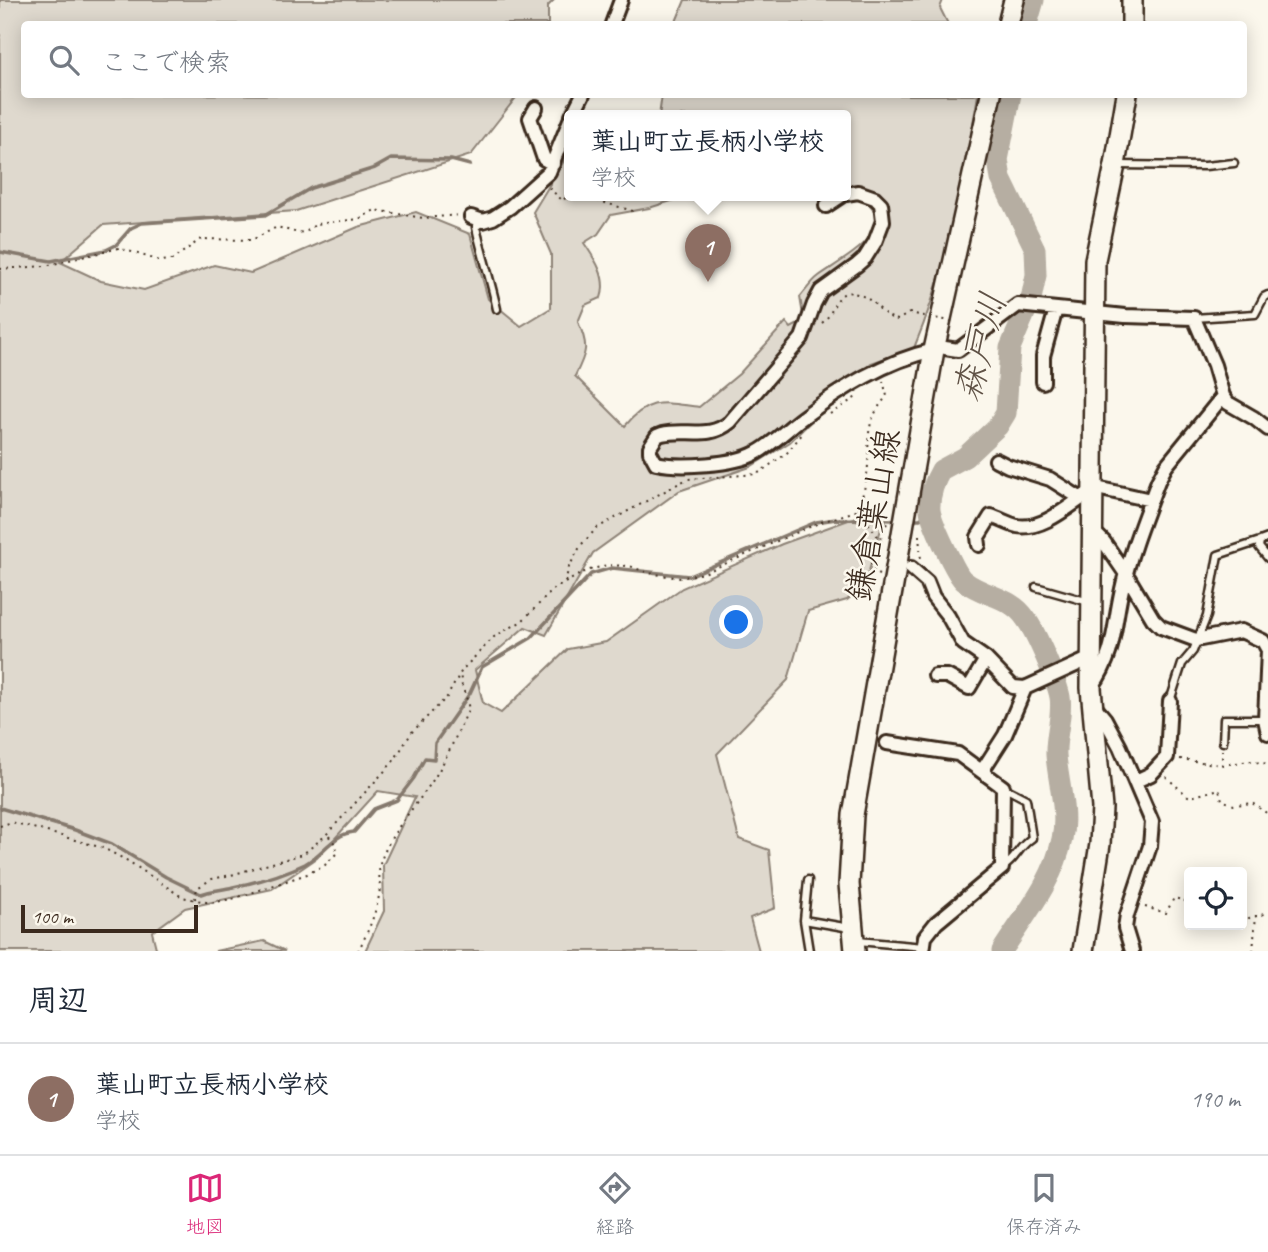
<!DOCTYPE html>
<html lang="ja">
<meta charset="utf-8">
<style>
:root{--surface:#fff;--page:#f2f2f3;--text:#1f2937;--muted:#747a83;--line:#e0e1e3;--accent:#db2777}
body{margin:0;font-family:Caveat,"Klee One",sans-serif;background:var(--page);color:var(--text)}
.controls{position:absolute;right:21px;bottom:21px;display:grid;overflow:hidden;border-radius:7px;box-shadow:0 4px 18px #0003}
.controls button{width:63px;height:63px;display:grid;place-items:center;padding:0;border:0;border-bottom:2px solid var(--line);background:var(--surface);color:var(--text);font:35px sans-serif}
.scale{position:absolute;left:21px;bottom:18px;width:177px;box-sizing:border-box;padding-left:7px;border:4px solid #3b2a1e;border-top:0;font-size:19px;line-height:24px;white-space:nowrap;color:#3b2a1e;-webkit-text-stroke:5px #fbf7ec;paint-order:stroke}
.you{position:absolute;left:737px;top:623px;width:24px;height:24px;margin:-18px;border:5px solid #fff;border-radius:50%;background:#1a73e8;box-shadow:0 0 0 10px #1a73e833}
.badge{display:grid;place-items:center;width:46px;height:46px;border-radius:50%;background:var(--accent);color:#fff;font-size:23px;font-weight:700}
.pin{position:absolute;translate:-50% -58px;filter:drop-shadow(0 2px 4px #0008)}
.pin::after{content:'';position:absolute;top:37px;width:24px;height:21px;background:inherit;clip-path:polygon(0 0,100% 0,50% 100%)}
.popup{position:absolute;left:564px;top:110px;width:287px;height:91px;box-sizing:border-box;display:grid;place-content:center;border-radius:7px;background:var(--surface);filter:drop-shadow(0 2px 5px #0005);font-size:23px;white-space:nowrap;color:var(--muted)}
.popup b{font-size:26px;color:var(--text)}
.popup::after{content:'';position:absolute;left:50%;top:100%;margin-left:-14px;border:14px solid transparent;border-top-color:var(--surface)}
.list{margin:0;padding:0;list-style:none}
h2{display:flex;justify-content:space-between;align-items:center;height:91px;margin:0;padding:0 28px;font-size:30px}
h2 small{font-size:23px;font-weight:400;color:var(--muted)}
.list li{display:grid;grid-template-columns:46px 1fr auto;gap:21px;align-items:center;box-sizing:border-box;height:112px;padding:0 28px;border-top:2px solid var(--line)}
.list b{display:block;font-size:26px;white-space:nowrap}
.list p{margin:0;font-size:23px;white-space:nowrap;color:var(--muted)}
.list em{font-size:23px;font-style:normal;color:var(--muted)}
.icon{flex:none;width:38px;height:38px;fill:none;stroke:currentColor;stroke-width:2;stroke-linecap:round;stroke-linejoin:round}
.map{position:relative;flex:none;width:1268px;height:951px;overflow:hidden}
.search{position:absolute;background:var(--surface);box-shadow:0 4px 18px #0003;left:21px;right:21px;top:21px;height:77px;display:flex;align-items:center;gap:18px;box-sizing:border-box;padding:0 24px;border-radius:7px;color:var(--muted);font-size:26px}
.sheet{height:203px;background:var(--surface)}
nav{display:flex;justify-content:space-around;align-items:center;box-sizing:border-box;height:98px;border-top:2px solid var(--line);background:var(--surface);font-size:19px;color:var(--muted)}
nav a{display:grid;justify-items:center;gap:4px}
nav .on{color:var(--accent)}
.map>svg:first-child{display:block}
</style>
<div class="map">
<svg width="1268" height="951" viewBox="0 0 1268 951">
<rect width="100%" height="100%" fill="#fbf7ec"/>
<filter id="ink" filterUnits="userSpaceOnUse"><feTurbulence type="fractalNoise" baseFrequency=".0143" numOctaves="2"/><feDisplacementMap in="SourceGraphic" scale="14" xChannelSelector="R" yChannelSelector="G"/><feConvolveMatrix kernelMatrix="1 2 1 2 8 2 1 2 1" color-interpolation-filters="sRGB"/></filter>
<g filter="url(#ink)">
<!-- green -->
<path fill="#dfd9ce" stroke="#8d8276" stroke-width="2" d="M 0,0 L 554,0 L 548,6 L 548,24 L 24,24 L 24,94 L 518,95 L 471,155 L 296,211 L 103,225 L 60,262 L 101,281 L 144,290 L 214,265 L 251,273 L 358,227 L 416,212 L 470,234 L 488,299 L 521,326 L 551,308 L 551,254 L 533,212 L 570,151 L 570,196 L 687,196 L 649,208 L 611,215 L 598,234 L 584,243 C 595,259 608,278 601,298 L 585,305 L 578,322 C 589,346 587,352 575,376 L 625,426 C 650,396 664,403 699,407 L 739,374 L 786,322 L 791,328 L 804,321 L 800,297 C 806,290 812,281 819,276 C 842,259 905,229 862,198 L 848,199 L 827,210 L 819,196 L 846,196 L 846,116 L 659,116 L 662,95 L 978,95 C 963,182 949,265 914,348 L 871,363 L 790,442 L 750,467 L 679,491 L 593,553 L 546,635 L 525,627 L 475,670 L 483,703 L 501,713 L 568,649 L 606,642 L 682,588 L 782,544 L 879,509 L 881,529 L 865,585 L 847,600 L 808,611 L 788,680 L 717,754 L 739,839 L 769,850 L 775,908 L 750,918 L 759,951 L 365,951 L 384,911 L 383,865 L 415,797 L 378,791 L 317,858 L 272,889 L 185,908 L 152,932 L 156,948 L 162,951 L 0,951 Z
M 685,0 L 943,0 L 940,8 L 948,24 L 675,24 Z
M 264,941 L 285,951 L 215,951 Z"/>
<g fill="none" stroke-linecap="round" stroke-linejoin="round">
<!-- stream -->
<path stroke="#85796d" stroke-width="3.5" d="M 0,252 L 51,261 L 106,250 L 116,245 L 131,228 L 142,223 L 265,215 L 311,188 L 375,168 L 391,159 L 451,160 L 470,165
M 911,519 L 920,519 L 930,512
M 0,808 L 75,830 L 112,844 L 166,877 L 201,894 C 212,890 222,890 233,887 C 258,882 282,875 305,864 C 323,854 333,834 354,832 L 374,809 L 397,800 L 414,778 L 425,758 L 434,759 L 435,743 L 470,693 L 482,667 L 531,638 L 591,574 L 612,568 L 689,576 L 816,522 L 836,519 L 896,520"/>
<!-- river -->
<path stroke="#b6aea2" stroke-width="21" d="M 1027,24 L 1034,0
M 1002,951 C 1024,916 1054,881 1062,839 C 1068,812 1058,782 1056,755 C 1055,736 1063,715 1060,697 C 1057,681 1036,632 1026,619 C 1011,596 984,597 964,581 C 956,575 931,520 930,510 C 929,495 934,482 941,470 L 965,457 L 998,426 L 1006,413 L 1010,348 L 1031,299 L 1036,275 L 1035,249 L 1001,179 L 998,160 L 1011,94"/>
<!-- lane casing -->
<g stroke="#3b2a1e" stroke-width="11">
<path id="lane" d="M 1117,165 L 1205,166 L 1234,163
M 483,221 L 476,227 C 482,255 491,281 497,309
M 1194,318 L 1255,314 L 1264,297 L 1268,295
M 1268,538 L 1260,541 L 1259,547 L 1268,558
M 1036,587 L 1089,602
M 1170,701 L 1182,664 L 1193,651 L 1207,616 L 1218,555 L 1260,541
M 1223,742 L 1224,719 L 1265,719
M 1002,868 C 1017,859 1017,848 1032,838 L 1026,799 L 1005,788
M 804,920 L 808,880
M 858,941 L 924,947
M 809,951 L 804,920 L 850,928"/>
</g>
<!-- street casing -->
<g stroke="#3b2a1e" stroke-width="18">
<path id="street" d="M 612,24 L 621,0
M 536,108 L 530,118 L 544,159 L 553,164
M 572,116 L 583,94
M 846,194 L 858,192 L 875,198 L 881,204 L 883,221 L 875,242 L 865,258 L 857,265 L 821,291 L 814,304 L 802,338 L 730,422 C 709,440 686,428 662,434 L 657,436 L 650,447 L 650,452 L 656,463 C 680,468 734,465 756,453 C 773,444 787,429 802,418 C 842,388 885,361 934,350
M 826,206 L 841,196
M 471,217 L 483,221 L 493,218 L 510,207 L 549,172 L 570,120
M 945,348 L 958,350 L 1018,305 L 1125,316 L 1194,318 L 1214,365 L 1223,396 L 1228,403 L 1254,418 L 1268,429
M 1043,382 L 1043,356 L 1056,309
M 996,460 L 1008,466 L 1050,479 L 1080,498
M 1092,487 L 1151,500
M 1092,530 L 1104,542 L 1126,574 L 1153,619 L 1161,627 L 1196,640 L 1241,631 L 1263,641 L 1268,650 L 1265,719 L 1268,733
M 979,545 L 978,537 L 991,516 C 1000,519 1009,524 1017,526 C 1043,531 1072,503 1092,491
M 911,568 L 927,582 L 933,597 L 948,616 L 963,643 L 986,659 L 1013,687 L 1025,688 L 1091,658
M 935,676 L 947,676 L 969,688 L 986,659
M 1092,687 C 1116,652 1113,628 1122,589 C 1130,553 1145,516 1158,481 L 1166,466 L 1223,396
M 1094,706 L 1105,719 L 1120,747 L 1152,822 L 1150,846 L 1127,915 L 1125,928 L 1132,951
M 887,743 L 958,754 L 1003,787 L 1002,868 L 936,923 L 925,937 L 923,951
M 982,771 L 1005,735 L 1025,688
M 1136,781 L 1151,774 L 1167,757 L 1170,701"/>
</g>
<!-- secondary casing -->
<g stroke="#3b2a1e" stroke-width="24">
<path id="secondary" d="M 1008,24 L 1014,0
M 1132,24 L 1132,0
M 855,951 L 849,884 L 853,815 L 934,350 L 991,94
M 1083,951 L 1100,844 L 1102,808 L 1091,688 L 1095,260 L 1115,165 L 1127,94"/>
</g>
<!-- path -->
<path stroke="#3b2a1e" stroke-width="2" stroke-dasharray="2 5" stroke-linecap="butt" d="M 549,188 L 563,201 L 570,191
M 593,196 L 595,200 L 633,211
M 0,269 L 45,266 L 119,248 L 160,261 L 172,260 L 201,239 L 252,240 L 277,227 L 298,233 L 307,231 L 316,224 L 359,219 L 375,210 L 423,218 L 460,215
M 822,323 C 835,312 831,302 846,292 C 876,294 878,316 898,320 L 909,313
M 830,414 L 858,396
M 859,509 C 861,499 864,491 866,481 C 873,444 859,429 887,396 L 883,381
M 919,535 L 921,561
M 879,575 L 875,573 L 871,563 L 887,523
M 565,582 L 569,567 L 581,545 L 597,528 L 687,479 L 757,474 L 786,454 L 803,433
M 1180,759 L 1222,765 L 1222,750
M 1222,765 L 1250,761 L 1268,764
M 1166,777 L 1188,796 L 1191,797 L 1219,789 L 1222,800 L 1234,805 L 1252,803 L 1268,814
M 0,826 L 12,822 L 103,848 L 128,861 L 182,897 L 211,903 L 236,898 L 307,874 L 325,865 L 337,853 L 336,845 L 327,834
M 195,899 L 197,888 L 212,879 L 231,875 L 303,854 L 325,836 L 393,762 L 412,732 L 447,697 L 462,670 L 494,637 L 522,621 L 554,589 L 586,571 L 607,565 L 630,566 L 648,573 L 680,578 L 704,573 L 821,522 L 859,510 L 883,544
M 1145,907 L 1166,913 L 1174,898 L 1189,902
M 1242,919 L 1247,920 L 1249,918 L 1268,913
M 358,951 C 367,934 375,916 379,896 C 381,886 378,874 380,864 C 389,833 414,809 431,783 C 446,761 456,735 468,711 C 470,698 459,688 461,674
M 1253,951 L 1256,915"/>
<!-- lane -->
<use href="#lane" stroke="#fbf7ec" stroke-width="6"/>
<!-- street -->
<use href="#street" stroke="#fbf7ec" stroke-width="12"/>
<!-- secondary -->
<use href="#secondary" stroke="#fbf7ec" stroke-width="19"/>
<!-- path-bridge -->
<path stroke="#3b2a1e" stroke-width="2" stroke-dasharray="2 5" stroke-linecap="butt" d="M 909,313 L 955,322"/>
</g>
</g>
<g text-anchor="middle" dominant-baseline="central" stroke-width="5" stroke-linejoin="round" paint-order="stroke">
<!-- street labels -->
<g font-size="35" fill="#3b2a1e" stroke="#fbf7ec">
<text transform="translate(873 515) rotate(-80)">鎌倉葉山線</text>
</g>
<!-- water labels -->
<g font-size="37" font-style="italic" fill="#605246" stroke="#fbf7ec">
<text transform="translate(980 347) rotate(-75)">森戸川</text>
</g>
</g>
</svg>
<div class="controls">
<button><svg class="icon" aria-label="locate" viewBox="0 0 24 24"><circle cx="12" cy="12" r="6"/><path d="M12 2v4M12 18v4M2 12h4M18 12h4"/></svg></button>
</div>
<div class="scale">100 m</div>
<div class="you"></div>
<div class="pin badge" style="left:708px;top:282px;background:#8d6e63">1</div>
<div class="popup"><b>葉山町立長柄小学校</b>学校</div>
<div class="search"><svg class="icon" aria-label="search" viewBox="0 0 24 24"><circle cx="10" cy="10" r="6"/><path d="M15 15l6 6"/></svg>ここで検索</div>
</div>
<section class="sheet">
<h2>周辺<small></small></h2>
<ul class="list">
<li><span class="badge" style="background:#8d6e63">1</span><div><b>葉山町立長柄小学校</b><p>学校</p></div><em>190 m</em></li>
</ul>
</section>
<nav>
<a class="on"><svg class="icon" aria-label="map" viewBox="0 0 24 24"><path d="M3 6l6-2 6 2 6-2v14l-6 2-6-2-6 2zM9 4v14M15 6v14"/></svg>地図</a>
<a><svg class="icon" aria-label="directions" viewBox="0 0 24 24"><path d="M12 3l9 9-9 9-9-9zM9 14v-3h6M13 9l2 2-2 2"/></svg>経路</a>
<a><svg class="icon" aria-label="saved" viewBox="0 0 24 24"><path d="M7 4h10v16l-5-4-5 4z"/></svg>保存済み</a>
</nav>
